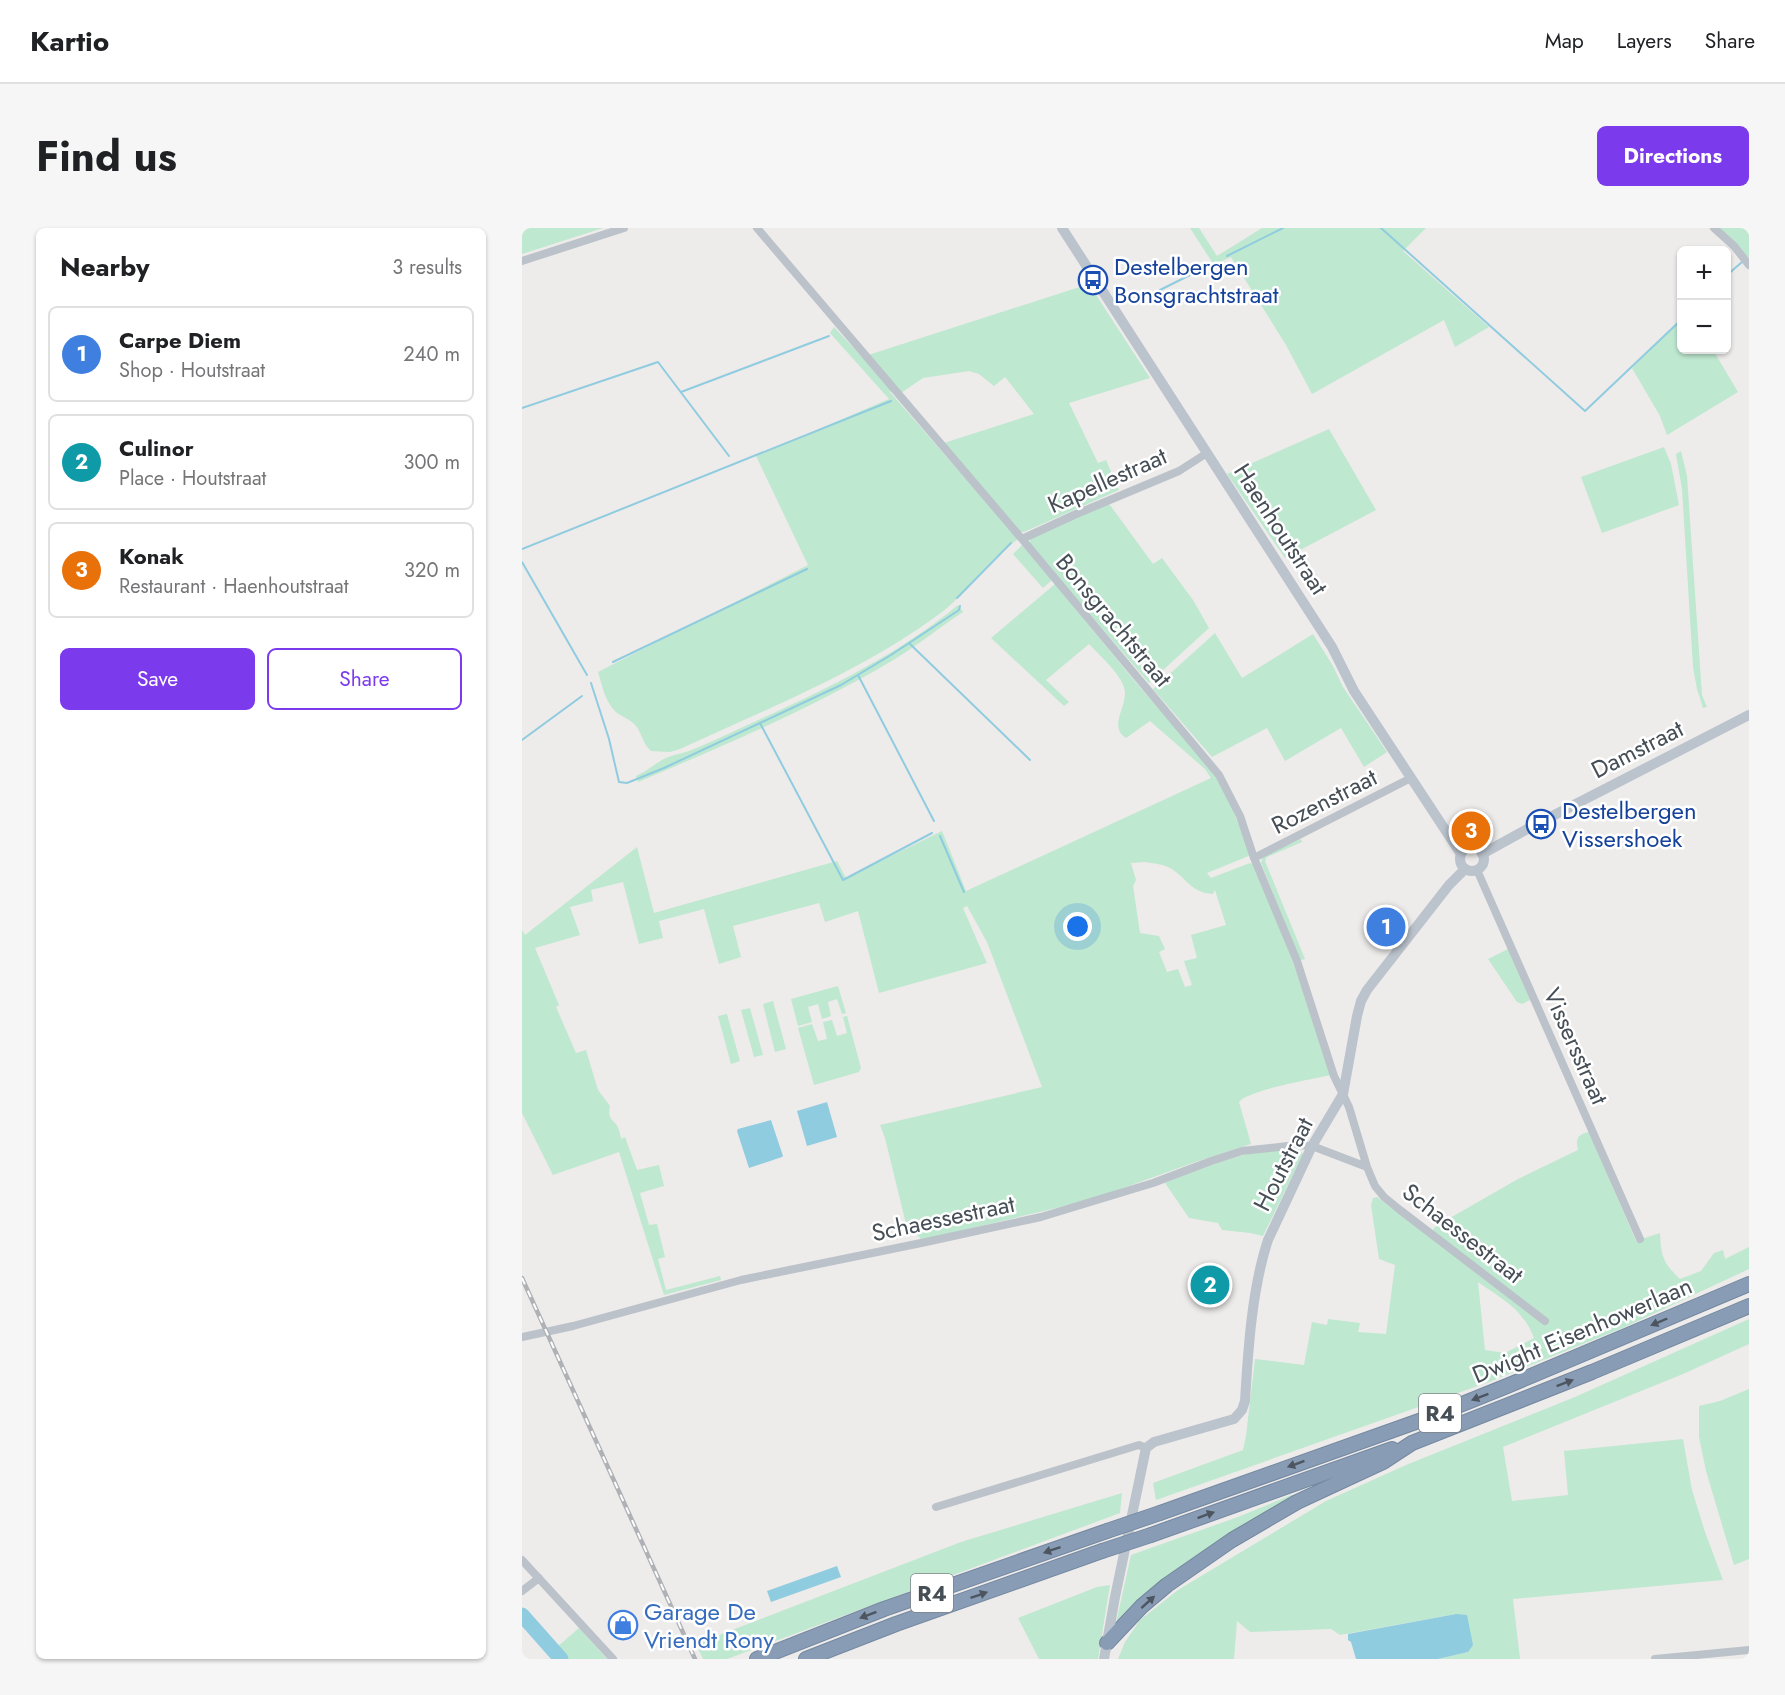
<!DOCTYPE html>
<meta charset="utf-8">
<style>
:root{--surface:#fff;--page:#f6f6f6;--text:#202124;--muted:#757577;--line:#e0e0e0;--accent:#7c3aed}
body{margin:0;font-family:Jost,sans-serif;background:var(--page);color:var(--text)}
.controls{position:absolute;right:18px;top:18px;display:grid;overflow:hidden;border-radius:9px;box-shadow:0 2px 4px #0004}
.controls button{width:54px;height:54px;display:grid;place-items:center;padding:0;border:0;border-bottom:2px solid var(--line);background:var(--surface);color:var(--text);font:30px sans-serif}
.you{position:absolute;left:556px;top:699px;width:21px;height:21px;margin:-15px;border:4px solid #fff;border-radius:50%;background:#1a73e8;box-shadow:0 0 0 9px #1a73e833}
.badge{display:grid;place-items:center;width:39px;height:39px;border-radius:50%;background:var(--accent);color:#fff;font-size:20px;font-weight:700}
.pin{position:absolute;translate:-50% -50%;border:3px solid #fff;box-shadow:0 2px 6px #0006}
.list{margin:0;padding:0;list-style:none}
h2{display:flex;justify-content:space-between;align-items:center;height:78px;margin:0;padding:0 24px;font-size:26px}
h2 small{font-size:20px;font-weight:400;color:var(--muted)}
.list li{display:grid;grid-template-columns:39px 1fr auto;gap:18px;align-items:center;box-sizing:border-box;height:96px;margin:0 12px 12px;padding:0 12px;border:2px solid var(--line);border-radius:9px}
.list b{display:block;font-size:22px;white-space:nowrap}
.list p{margin:0;font-size:20px;white-space:nowrap;color:var(--muted)}
.list em{font-size:20px;font-style:normal;color:var(--muted)}
.actions{display:flex;gap:12px;padding:18px 24px}
.actions a{flex:1;padding:14px 0;border:2px solid var(--accent);border-radius:9px;text-align:center;font-size:21px;color:var(--accent)}
.actions .main{background:var(--accent);color:#fff}
.map{position:relative;flex:none;width:1227px;height:1431px;overflow:hidden;border-radius:9px}
header{display:flex;align-items:center;gap:36px;box-sizing:border-box;height:84px;padding:0 30px;background:var(--surface);border-bottom:2px solid var(--line)}
header strong{font-size:28px}
nav{display:flex;gap:33px;margin-inline-start:auto;font-size:21px}
.intro{display:flex;align-items:center;justify-content:space-between;box-sizing:border-box;height:144px;padding:0 36px}
h1{margin:0;font-size:42px}
.button{padding:15px 27px;border-radius:9px;background:var(--accent);color:#fff;font-size:21px;font-weight:700}
main{display:flex;gap:36px;padding:0 36px}
aside{flex:1;background:var(--surface);border-radius:9px;box-shadow:0 2px 4px #0004}
.map>svg:first-child{display:block}
</style>
<header>
<strong>Kartio</strong>
<nav><a>Map</a><a>Layers</a><a>Share</a></nav>
</header>
<div class="intro"><h1>Find us</h1><a class="button">Directions</a></div>
<main>
<aside>
<h2>Nearby<small>3 results</small></h2>
<ul class="list">
<li><span class="badge" style="background:#3f7fe0">1</span><div><b>Carpe Diem</b><p>Shop · Houtstraat</p></div><em>240 m</em></li>
<li><span class="badge" style="background:#0f9aa8">2</span><div><b>Culinor</b><p>Place · Houtstraat</p></div><em>300 m</em></li>
<li><span class="badge" style="background:#e8710a">3</span><div><b>Konak</b><p>Restaurant · Haenhoutstraat</p></div><em>320 m</em></li>
</ul>
<div class="actions"><a class="main">Save</a><a>Share</a></div>
</aside>
<div class="map">
<svg width="1227" height="1431" viewBox="0 0 1227 1431">
<rect width="100%" height="100%" fill="#eeebeb"/>
<!-- green -->
<path fill="#bee8cf" fill-rule="evenodd" d="M 0,0 L 81,0 L 0,26 Z
M 668,0 L 677,0 L 695,28 L 740,0 L 904,0 L 881,23 L 967,99 L 933,119 L 922,92 L 790,166 L 764,117 L 709,29 L 692,37 Z
M 1195,0 L 1227,0 L 1227,30 Z
M 567,56 L 628,150 L 547,175 L 576,235 L 584,232 L 597,262 L 502,304 L 498,304 L 422,215 L 512,186 L 483,149 L 472,158 L 457,146 L 447,143 L 401,150 L 379,165 L 374,159 L 368,164 L 496,311 C 485,320 474,328 465,338 C 450,354 437,371 420,384 C 341,443 247,480 158,521 L 148,524 L 129,523 C 121,516 120,506 114,498 C 108,491 100,489 94,484 C 83,474 80,457 76,444 L 286,337 L 234,228 L 367,171 L 308,105 L 312,99 L 340,129 Z
M 1159,92 L 1160,122 L 1191,122 L 1216,164 L 1145,207 L 1138,188 L 1110,140 Z
M 807,201 L 854,282 L 763,330 L 705,246 Z
M 1142,219 L 1149,236 L 1157,277 L 1080,305 L 1059,249 Z
M 1159,223 L 1165,248 L 1180,467 L 1185,479 L 1181,480 L 1175,461 L 1171,439 L 1160,261 L 1154,226 Z
M 584,276 L 588,277 L 631,336 L 640,330 L 671,372 L 687,400 L 627,455 L 508,317 L 508,311 Z
M 500,317 L 530,352 L 521,360 L 491,326 Z
M 533,356 L 615,456 L 688,539 L 702,560 L 729,627 L 685,645 L 689,650 L 728,635 L 734,638 L 771,734 L 809,847 C 791,851 726,862 717,874 L 729,916 L 676,933 L 568,972 L 400,1012 L 384,996 L 363,910 L 358,897 L 520,859 L 465,714 L 445,678 L 441,680 L 465,735 L 357,765 L 336,683 L 303,694 L 297,675 L 211,698 L 219,729 L 197,736 L 182,681 L 137,693 L 141,710 L 117,716 L 101,654 L 69,662 L 71,673 L 48,679 L 58,707 L 13,720 L 37,777 L 34,779 L 54,825 L 64,822 L 76,862 L 88,878 C 86,888 88,890 94,896 C 97,900 98,906 99,911 L 103,909 L 115,942 L 137,937 L 142,958 L 118,965 L 127,997 L 135,996 L 143,1029 L 136,1031 L 144,1062 L 198,1048 L 199,1052 L 142,1067 L 97,924 L 31,947 L 0,885 L 0,702 L 3,707 L 115,619 L 132,685 L 315,633 L 324,650 L 420,603 L 444,663 L 689,550 L 683,541 L 628,493 L 604,510 C 587,499 603,481 603,466 C 604,450 578,428 567,416 L 524,452 L 547,474 L 542,478 L 469,410 ZM 622,634 C 630,635 639,636 646,639 C 663,647 668,665 691,666 L 693,662 L 704,697 L 669,707 L 675,730 L 662,733 L 670,757 L 663,759 L 656,741 L 645,744 L 637,724 L 643,721 L 637,708 L 618,705 L 611,658 L 614,652 L 609,635 Z
M 436,377 L 441,384 C 418,399 396,417 373,431 C 291,480 203,517 116,554 L 114,548 C 123,544 129,539 137,534 C 144,528 158,526 167,523 C 185,516 203,507 221,499 C 296,465 372,430 436,377 Z
M 693,405 L 720,450 L 791,406 L 811,438 L 821,459 L 865,524 L 842,539 L 819,500 L 763,533 L 745,500 L 690,529 L 631,461 Z
M 779,611 L 780,614 L 745,629 L 743,633 L 783,731 L 778,732 L 739,635 L 741,628 Z
M 986,721 L 1008,772 L 1000,776 L 995,774 L 966,731 Z
M 316,758 L 324,785 L 320,786 L 315,771 L 306,774 L 309,788 L 300,791 L 296,776 L 286,779 L 290,794 L 276,798 L 269,771 Z
M 251,773 L 264,821 L 253,824 L 241,776 Z
M 228,780 L 241,827 L 232,829 L 219,782 Z
M 205,786 L 218,833 L 209,836 L 196,788 Z
M 325,788 L 339,840 L 337,844 L 292,857 L 276,800 L 290,796 L 296,813 L 305,811 L 301,794 L 310,792 L 315,808 L 325,805 L 321,789 Z
M 1067,904 L 1114,1013 L 1138,1005 C 1139,1028 1141,1035 1158,1051 L 1179,1043 L 1192,1025 L 1201,1022 L 1203,1031 L 1227,1019 L 1227,1041 L 1103,1099 L 967,1154 L 634,1272 L 631,1255 L 721,1222 L 724,1208 L 733,1131 L 782,1137 L 790,1094 L 805,1097 L 806,1091 L 838,1095 L 836,1104 L 864,1106 L 873,1037 L 857,1031 L 849,977 L 851,970 L 855,969 L 906,1008 L 914,998 L 996,951 L 1056,922 C 1053,911 1056,906 1067,904 ZM 956,1054 C 979,1070 1002,1082 1012,1110 L 983,1125 L 963,1122 Z
M 776,920 L 781,926 L 741,1008 L 728,1005 L 700,1002 L 696,995 L 667,990 L 643,955 C 675,942 708,928 743,923 C 753,921 765,921 776,920 Z
M 1227,1091 L 1227,1116 L 1161,1146 L 981,1219 L 990,1273 L 1046,1267 L 1042,1223 L 1161,1211 L 1170,1262 L 1183,1304 L 1201,1352 L 991,1371 L 998,1431 L 916,1431 L 946,1424 L 934,1386 L 818,1407 L 809,1401 L 728,1404 L 715,1393 L 712,1431 L 596,1431 L 603,1414 L 618,1392 L 656,1362 L 804,1273 L 884,1237 L 1053,1169 Z
M 1227,1161 L 1227,1331 L 1212,1337 L 1184,1243 L 1177,1209 L 1177,1178 L 1198,1173 Z
M 600,1265 L 598,1285 L 205,1431 L 181,1431 L 174,1416 L 439,1314 Z
M 769,1267 L 773,1267 L 774,1270 L 594,1395 L 609,1327 L 716,1289 Z
M 588,1357 L 576,1431 L 517,1431 L 496,1390 L 575,1359 Z
M 57,1400 L 85,1431 L 37,1431 L 40,1428 L 34,1420 Z"/>
<!-- water -->
<path fill="#90ccdf" d="M 305,874 L 315,909 L 285,918 L 275,883 Z
M 249,892 L 261,928 L 260,929 L 227,940 L 215,903 L 216,901 Z
M 315,1338 L 319,1349 L 249,1374 L 245,1363 Z
M 934,1386 L 945,1387 L 951,1417 L 946,1424 L 916,1431 L 834,1431 L 829,1414 L 826,1412 L 826,1406 Z"/>
<g fill="none" stroke-linecap="round" stroke-linejoin="round">
<!-- stream -->
<path stroke="#90ccdf" stroke-width="2" d="M 859,0 L 1063,183 L 1160,91
M 705,28 L 761,0
M 1204,48 L 1220,34
M 624,69 L 690,36
M 159,164 L 307,108
M 0,180 L 136,134 L 207,228
M 0,321 L 369,173
M 0,334 L 65,447
M 435,370 L 489,315
M 387,415 L 508,532
M 91,434 L 285,341
M 336,447 L 412,593
M 69,455 L 87,511 L 97,554 L 105,555 L 142,540 L 319,457 L 369,427 L 437,382 L 438,378
M 238,495 L 321,652 L 410,605
M 0,512 L 60,468
M 418,608 L 442,664"/>
<!-- river -->
<path stroke="#90ccdf" stroke-width="15" d="M 0,1387 L 39,1431"/>
<!-- highway casing -->
<g stroke="#7488a0" stroke-width="16">
<path id="highway" d="M 638,1285 L 908,1189 L 985,1158 L 1227,1056
M 629,1307 L 870,1221
M 585,1415 L 620,1378 L 645,1357 L 710,1312 L 775,1274 L 861,1234 L 890,1215 L 1070,1144 L 1227,1078
M 235,1431 L 362,1381 L 585,1303
M 284,1431 L 374,1396 L 580,1323"/>
</g>
<!-- street -->
<path stroke="#bbc2c9" stroke-width="8" d="M 235,0 L 500,311 L 697,547 L 718,588 L 732,630 L 775,733 L 812,848 L 827,879 L 845,939 L 853,958 L 862,969 L 878,982 L 1023,1093
M 1192,0 L 1212,18 L 1227,37
M 0,33 L 102,0
M 500,311 L 552,287 L 657,243 L 685,225
M 732,630 L 889,550
M 955,642 L 1118,1011
M 0,1109 L 51,1098 L 219,1052 L 404,1014 L 519,989 L 631,955 L 689,933 L 720,923 L 775,917 L 790,918 L 845,939
M 414,1279 L 617,1217 L 624,1220
M 0,1332 L 91,1431
M 0,1363 L 17,1350
M 1133,1431 L 1227,1422"/>
<!-- secondary -->
<path stroke="#bbc3cd" stroke-width="10" d="M 540,0 L 810,419 L 832,463 L 939,626
M938 631a12 12 0 1 1 24 0a12 12 0 1 1-24 0Z
M 960,626 L 1009,599 L 1227,487
M 582,1431 L 593,1369 L 624,1220 L 632,1214 L 712,1191 L 720,1182 L 723,1173 C 726,1122 730,1060 746,1012 L 790,918 L 821,866 L 835,788 L 839,773 L 845,762 L 927,657 L 943,641"/>
<!-- highway -->
<use href="#highway" stroke="#889db5" stroke-width="14"/>
<!-- rail casing -->
<g stroke="#aeb1b5" stroke-width="4.5">
<path id="rail" d="M 0,1050 L 173,1431"/>
</g>
<!-- rail -->
<use href="#rail" stroke="#fff" stroke-width="2" stroke-dasharray="7" stroke-linecap="butt"/>
<!-- highway-bridge casing -->
<g stroke="#7488a0" stroke-width="16" stroke-linecap="butt">
<path id="highway-bridge" d="M 585,1303 L 638,1285
M 580,1323 L 629,1307"/>
</g>
<!-- highway-bridge -->
<use href="#highway-bridge" stroke="#889db5" stroke-width="14"/>
</g>
<!-- one-way arrows -->
<defs><path id="oneway-solid" d="M-6-.8H1V-3.2L6.5 0L1 3.2V.8H-6Z" transform="scale(1.5)"/></defs>
<g fill="#4d5660">
<use href="#oneway-solid" transform="translate(1137 1094) rotate(157)"/>
<use href="#oneway-solid" transform="translate(1043 1155) rotate(-21)"/>
<use href="#oneway-solid" transform="translate(958 1169) rotate(159)"/>
<use href="#oneway-solid" transform="translate(774 1236) rotate(160)"/>
<use href="#oneway-solid" transform="translate(684 1287) rotate(-20)"/>
<use href="#oneway-solid" transform="translate(530 1322) rotate(161)"/>
<use href="#oneway-solid" transform="translate(457 1367) rotate(-19)"/>
<use href="#oneway-solid" transform="translate(626 1374) rotate(-42)"/>
<use href="#oneway-solid" transform="translate(346 1387) rotate(159)"/>
</g>
<!-- icons -->
<defs>
<g id="bus-ring" transform="scale(1.5)"><circle r="9.5" fill="#fff" stroke="#1a4fb4" stroke-width="1.5"/><path d="M-5-6H5V4H4V6H2V4H-2V6H-4V4H-5ZM-3.5-4V0h7V-4ZM-3.5 1.2v1.5H-2V1.2ZM2 1.2v1.5H3.5V1.2Z" fill="#1a4fb4"/></g>
<g id="shop-ring" transform="scale(1.5)"><circle r="9.5" fill="#fff" stroke="#3f7fe0" stroke-width="1.5"/><path d="M-5-2.5h2.3a2.7 3.5 0 0 1 5.4 0H5L5.5 6h-11ZM-1.5-2.5h3a1.5 2.3 0 0 0-3 0Z" fill="#3f7fe0"/></g>
</defs>
<g fill-rule="evenodd">
<use href="#bus-ring" x="571" y="52"/>
<use href="#bus-ring" x="1019" y="596"/>
<use href="#shop-ring" x="101" y="1397"/>
</g>
<g text-anchor="middle" dominant-baseline="central" stroke-width="5" stroke-linejoin="round" paint-order="stroke">
<!-- shield labels -->
<g fill="#fff" stroke="#7e8389" stroke-width="1.5">
<rect x="897" y="1166" width="42" height="38" rx="4.5"/>
<rect x="389" y="1346" width="42" height="38" rx="4.5"/>
</g>
<g font-size="22" font-weight="bold" fill="#464e56">
<text x="918" y="1185">R4</text>
<text x="410" y="1365">R4</text>
</g>
<!-- transit labels -->
<g font-size="24" fill="#164399" stroke="#fff" text-anchor="start">
<text x="592" y="38">Destelbergen<tspan x="592" dy="28">Bonsgrachtstraat</tspan></text>
<text x="1040" y="582">Destelbergen<tspan x="1040" dy="28">Vissershoek</tspan></text>
</g>
<!-- street labels -->
<g font-size="24" fill="#464e56" stroke="#fff">
<text transform="translate(585 252) rotate(-24)">Kapellestraat</text>
<text transform="translate(759 301) rotate(57)">Haenhoutstraat</text>
<text transform="translate(592 392) rotate(50)">Bonsgrachtstraat</text>
<text transform="translate(1115 521) rotate(-27)">Damstraat</text>
<text transform="translate(802 573) rotate(-27)">Rozenstraat</text>
<text transform="translate(1054 818) rotate(66)">Vissersstraat</text>
<text transform="translate(761 936) rotate(-63)">Houtstraat</text>
<text transform="translate(421 990) rotate(-12)">Schaessestraat</text>
<text transform="translate(941 1005) rotate(38)">Schaessestraat</text>
<text transform="translate(1060 1102) rotate(-23)">Dwight Eisenhowerlaan</text>
</g>
<!-- shop labels -->
<g font-size="24" fill="#366cbe" stroke="#fff" text-anchor="start">
<text x="122" y="1383">Garage De<tspan x="122" dy="28">Vriendt Rony</tspan></text>
</g>
</g>
</svg>
<div class="controls">
<button>+</button>
<button>−</button>
</div>
<div class="you"></div>
<div class="pin badge" style="left:864px;top:699px;background:#3f7fe0">1</div>
<div class="pin badge" style="left:688px;top:1057px;background:#0f9aa8">2</div>
<div class="pin badge" style="left:949px;top:603px;background:#e8710a">3</div>
</div>
</main>
